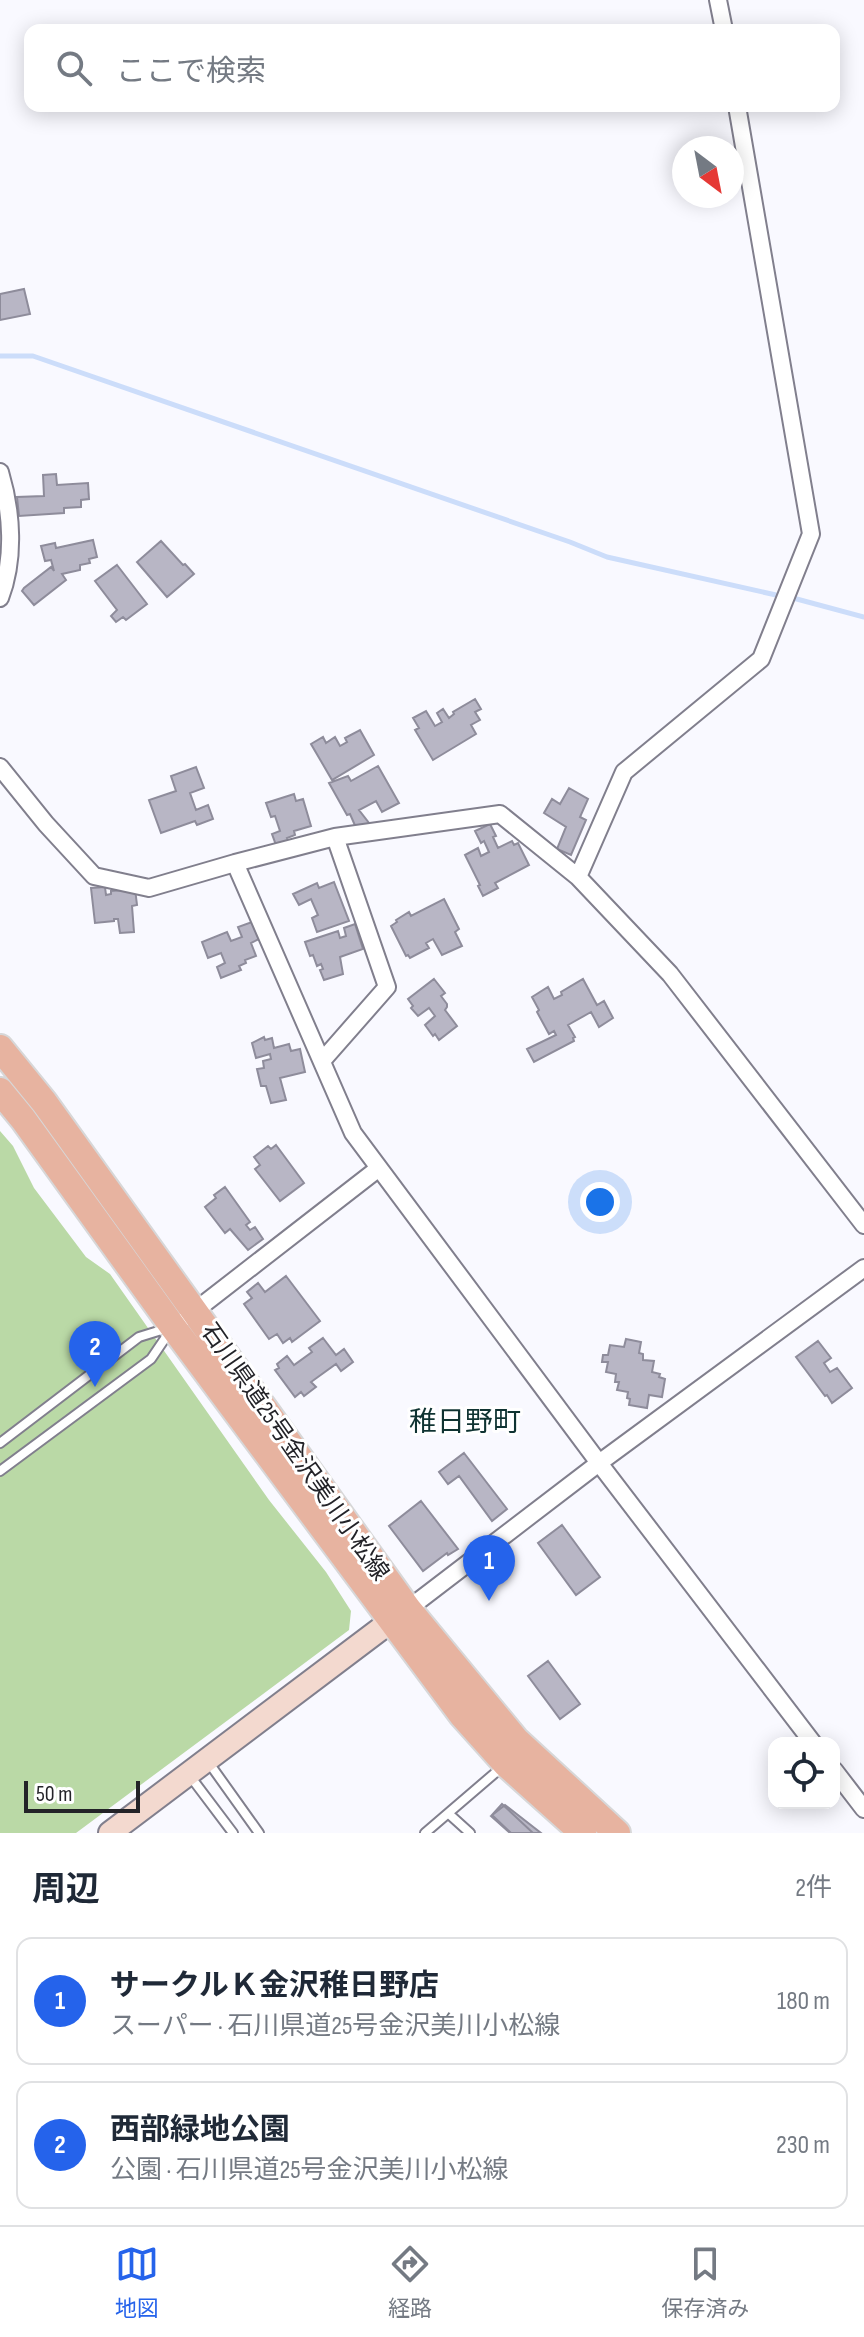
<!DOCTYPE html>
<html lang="ja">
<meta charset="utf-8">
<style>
:root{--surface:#fff;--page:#f2f2f3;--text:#1f2937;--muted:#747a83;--line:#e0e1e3;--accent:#2563eb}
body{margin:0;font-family:"Sofia Sans Condensed","Noto Sans JP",sans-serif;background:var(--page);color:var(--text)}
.controls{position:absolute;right:24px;bottom:24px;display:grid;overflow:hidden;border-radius:16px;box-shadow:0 4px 20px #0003}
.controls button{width:72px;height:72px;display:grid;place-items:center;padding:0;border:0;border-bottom:2px solid var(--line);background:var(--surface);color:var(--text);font:40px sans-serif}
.compass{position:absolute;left:672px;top:136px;width:72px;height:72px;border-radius:50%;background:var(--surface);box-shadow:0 4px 20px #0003;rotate:148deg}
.scale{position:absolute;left:24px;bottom:20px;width:116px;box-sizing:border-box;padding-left:8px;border:4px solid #232328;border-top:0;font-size:22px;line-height:28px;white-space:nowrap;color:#232328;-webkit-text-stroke:6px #fff;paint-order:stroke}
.you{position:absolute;left:600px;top:1202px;width:28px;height:28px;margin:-20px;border:6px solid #fff;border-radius:50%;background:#1a73e8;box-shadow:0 0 0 12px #1a73e833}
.badge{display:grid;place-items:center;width:52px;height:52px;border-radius:50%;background:var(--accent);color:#fff;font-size:26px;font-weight:700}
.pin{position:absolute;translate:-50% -66px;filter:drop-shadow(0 2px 4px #0008)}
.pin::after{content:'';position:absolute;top:42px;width:28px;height:24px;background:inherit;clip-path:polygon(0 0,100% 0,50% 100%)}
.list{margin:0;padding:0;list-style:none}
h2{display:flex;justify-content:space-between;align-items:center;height:104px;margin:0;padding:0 32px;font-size:34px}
h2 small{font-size:26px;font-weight:400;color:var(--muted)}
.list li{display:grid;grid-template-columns:52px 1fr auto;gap:24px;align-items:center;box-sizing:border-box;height:128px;margin:0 16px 16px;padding:0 16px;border:2px solid var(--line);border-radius:16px}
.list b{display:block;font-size:30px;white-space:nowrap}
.list p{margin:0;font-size:26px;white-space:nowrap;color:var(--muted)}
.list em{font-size:26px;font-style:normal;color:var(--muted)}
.icon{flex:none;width:44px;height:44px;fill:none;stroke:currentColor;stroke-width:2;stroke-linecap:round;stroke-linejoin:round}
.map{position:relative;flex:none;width:864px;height:1833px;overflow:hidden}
.search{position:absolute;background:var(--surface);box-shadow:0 4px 20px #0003;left:24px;right:24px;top:24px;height:88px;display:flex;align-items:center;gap:20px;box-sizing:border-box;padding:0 28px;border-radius:16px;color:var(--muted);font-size:30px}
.sheet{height:392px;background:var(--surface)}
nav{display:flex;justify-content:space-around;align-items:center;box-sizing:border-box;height:112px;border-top:2px solid var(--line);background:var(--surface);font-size:22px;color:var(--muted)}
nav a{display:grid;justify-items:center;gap:4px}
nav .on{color:var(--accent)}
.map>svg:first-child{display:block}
</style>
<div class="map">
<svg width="864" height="1833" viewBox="0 0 864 1833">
<rect width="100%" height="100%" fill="#f9f9ff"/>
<!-- green -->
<path fill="#bad9a6" d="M 0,1131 L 13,1146 L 34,1188 L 86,1257 L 110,1274 L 269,1500 L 326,1572 L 351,1611 L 349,1630 L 76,1833 L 0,1833 Z"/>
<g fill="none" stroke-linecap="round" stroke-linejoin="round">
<!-- stream -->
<path stroke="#ccddfa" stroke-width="5" d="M 0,356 L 33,356 L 570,542 L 607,557 L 776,595
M 793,598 L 864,617"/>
</g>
<!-- building -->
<path fill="#b8b6c5" stroke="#8e8c9b" stroke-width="2" d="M 24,289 L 30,314 L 0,320 L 0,294 Z
M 56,474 L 57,485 L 88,483 L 89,499 L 81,500 L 81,507 L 64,508 L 64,513 L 19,516 L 17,497 L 44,496 L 43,475 Z
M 93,540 L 97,557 L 89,559 L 90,563 L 80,565 L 80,570 L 62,574 L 66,580 L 34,605 L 22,591 L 24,588 L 51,567 L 54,571 L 51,560 L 45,561 L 41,546 L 55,543 L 56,548 Z
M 161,541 L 183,565 L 185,564 L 194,574 L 167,597 L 137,562 Z
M 117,565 L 147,604 L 126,620 L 123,617 L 116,622 L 111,616 L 117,610 L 95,581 Z
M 475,699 L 481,709 L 475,712 L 480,720 L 471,725 L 476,734 L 433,760 L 415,730 L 419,728 L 413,718 L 426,711 L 435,726 L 442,722 L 437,713 L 443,709 L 449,718 L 454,714 L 453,712 Z
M 360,730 L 374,755 L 332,780 L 311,744 L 323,737 L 326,743 L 335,737 L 340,746 L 347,742 L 345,738 Z
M 378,766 L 399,803 L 382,812 L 376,801 L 359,810 L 369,823 L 357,830 L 350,814 L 347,815 L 329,783 L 348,776 L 351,781 Z
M 196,767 L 204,788 L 190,793 L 196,810 L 208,805 L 213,819 L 197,825 L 195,821 L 161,833 L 149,800 L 176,791 L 171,776 Z
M 569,788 L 588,799 L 580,817 L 586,820 L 571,855 L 557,849 L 566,827 L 544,813 L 552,799 L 560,804 Z
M 294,794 L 296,801 L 303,799 L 311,826 L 294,831 L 295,835 L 287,838 L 289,842 L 276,845 L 272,834 L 280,831 L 275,816 L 271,817 L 266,803 Z
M 490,824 L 496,836 L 493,837 L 498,848 L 512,841 L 514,845 L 518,843 L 529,865 L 495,883 L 498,888 L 483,896 L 478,886 L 480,885 L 465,855 L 478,848 L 481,856 L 489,852 L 484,841 L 481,843 L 475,831 Z
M 334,882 L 349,921 L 317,932 L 312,918 L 318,915 L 311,899 L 299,905 L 293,894 L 317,883 L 319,888 Z
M 105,887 L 106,895 L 111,894 L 111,891 L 135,889 L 137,905 L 132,906 L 134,932 L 120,933 L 118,919 L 114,919 L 114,921 L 95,923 L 91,888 Z
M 444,899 L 459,929 L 455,932 L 462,946 L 442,955 L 433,939 L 426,943 L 429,948 L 410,958 L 408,955 L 406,956 L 391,926 L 397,922 L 396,920 L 409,912 L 411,916 Z
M 444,899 L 459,929 L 455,932 L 462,946 L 442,955 L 433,939 L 426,943 L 429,948 L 410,958 L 408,955 L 406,956 L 391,926 L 397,922 L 396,920 L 409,912 L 411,916 Z
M 252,922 L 259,939 L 251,943 L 256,956 L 245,960 L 246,963 L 239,966 L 241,970 L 221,978 L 217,967 L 225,963 L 221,953 L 208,958 L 202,942 L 227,932 L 231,941 L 242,937 L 238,927 Z
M 355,924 L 363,949 L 340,957 L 343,974 L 324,980 L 320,970 L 323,969 L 321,964 L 317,966 L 313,955 L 310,956 L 305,942 L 338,931 L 340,938 L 346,936 L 344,928 Z
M 434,979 L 445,993 L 441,996 L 447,1004 L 447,1007 L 445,1010 L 457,1026 L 439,1040 L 435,1034 L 433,1036 L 425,1025 L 435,1016 L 429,1008 L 418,1016 L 411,1008 L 413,1006 L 408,999 Z
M 583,979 L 597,1005 L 604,1001 L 613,1018 L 599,1027 L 591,1012 L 568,1025 L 575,1037 L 573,1038 L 574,1041 L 534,1062 L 527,1049 L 556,1035 L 554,1031 L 549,1034 L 537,1012 L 539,1010 L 532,997 L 548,987 L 554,999 L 562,995 L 561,992 Z
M 264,1037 L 265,1040 L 272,1038 L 274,1048 L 289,1044 L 291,1051 L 300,1049 L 305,1072 L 280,1078 L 286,1100 L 271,1103 L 266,1086 L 261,1086 L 257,1069 L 264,1068 L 263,1061 L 271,1059 L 270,1054 L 256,1058 L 252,1043 Z
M 276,1145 L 304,1183 L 280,1201 L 255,1169 L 260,1165 L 254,1157 L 268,1146 L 271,1149 Z
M 225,1187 L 250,1222 L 246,1225 L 250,1230 L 255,1227 L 263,1239 L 248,1250 L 230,1229 L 225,1233 L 205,1207 L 216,1198 L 214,1195 Z
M 286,1276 L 320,1321 L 292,1342 L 290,1338 L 283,1343 L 277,1334 L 269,1339 L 244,1304 L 252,1298 L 247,1292 L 258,1283 L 265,1292 Z
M 323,1338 L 336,1355 L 344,1349 L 353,1362 L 341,1371 L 336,1364 L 311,1382 L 316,1387 L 304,1396 L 301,1392 L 295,1397 L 275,1370 L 279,1368 L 277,1364 L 287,1356 L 294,1365 L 312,1352 L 309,1348 Z
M 626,1339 L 641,1342 L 639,1353 L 643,1354 L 643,1360 L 654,1361 L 652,1372 L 660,1374 L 659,1377 L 665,1379 L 662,1397 L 649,1395 L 647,1408 L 629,1405 L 630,1399 L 627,1398 L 628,1392 L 617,1390 L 619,1382 L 615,1382 L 616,1374 L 606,1372 L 608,1362 L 602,1362 L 603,1355 L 608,1355 L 610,1345 L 624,1347 Z
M 626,1339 L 641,1342 L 639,1353 L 643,1354 L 643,1360 L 654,1361 L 652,1372 L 660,1374 L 659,1377 L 665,1379 L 662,1397 L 649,1395 L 647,1408 L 629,1405 L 630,1399 L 627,1398 L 628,1392 L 617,1390 L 619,1382 L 615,1382 L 616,1374 L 606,1372 L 608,1362 L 602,1362 L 603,1355 L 608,1355 L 610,1345 L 624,1347 Z
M 818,1341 L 831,1358 L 824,1363 L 830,1372 L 837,1368 L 852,1388 L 832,1403 L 827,1395 L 825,1396 L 796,1357 Z
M 464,1453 L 507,1509 L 492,1521 L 459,1476 L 448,1484 L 439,1472 Z
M 421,1501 L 458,1549 L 448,1555 L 447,1553 L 423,1571 L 389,1526 Z
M 421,1501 L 458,1549 L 448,1555 L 447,1553 L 423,1571 L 389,1526 Z
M 562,1525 L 600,1577 L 576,1595 L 538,1543 Z
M 548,1661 L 580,1704 L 560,1719 L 528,1676 Z
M 502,1804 L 533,1833 L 511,1833 L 492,1815 Z
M 505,1805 L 541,1833 L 510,1833 L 491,1816 Z"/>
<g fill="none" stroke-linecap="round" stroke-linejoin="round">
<!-- service casing -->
<g stroke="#817f8d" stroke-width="12">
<path id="service" d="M 0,1443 L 139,1337 L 168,1328
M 0,1471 L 151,1359 L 170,1331
M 209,1763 L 259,1833
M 190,1776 L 233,1833
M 449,1814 L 470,1833
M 425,1833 L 502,1767"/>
</g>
<!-- minor casing -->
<g stroke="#817f8d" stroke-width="20">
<path id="minor" d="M 718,0 L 724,30
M 737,106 L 811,534 L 761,659 L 624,772 L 578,877 L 670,974 L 864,1225
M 0,472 C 12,512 15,559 0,598
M 0,767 L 46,824 L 94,876 L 149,888 L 235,863 L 353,1133 L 599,1463 L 813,1743
M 235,863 L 335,837
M 322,1061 L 387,987 L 335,837 L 500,814 L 578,877
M 187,1317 L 379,1168
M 408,1609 L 599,1463 L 864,1268
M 834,1770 L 864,1809"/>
</g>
<!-- secondary casing -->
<g stroke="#817f8d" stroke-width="26">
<path id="secondary" d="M 110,1833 L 403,1612"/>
</g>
<!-- primary casing -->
<g stroke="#d7d7d8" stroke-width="30">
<path id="primary" d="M 0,1048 L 44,1102 L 408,1609 L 516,1740 L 617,1833
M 0,1091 L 23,1119 L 173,1327 L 462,1715 L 506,1764 L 583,1833"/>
</g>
<!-- service -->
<use href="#service" stroke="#fff" stroke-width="8"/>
<!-- minor -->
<use href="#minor" stroke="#fff" stroke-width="16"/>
<!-- secondary -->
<use href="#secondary" stroke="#f3d9cf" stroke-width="22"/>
<!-- primary -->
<use href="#primary" stroke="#e7b3a0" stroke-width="26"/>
</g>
<g text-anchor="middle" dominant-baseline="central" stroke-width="6" stroke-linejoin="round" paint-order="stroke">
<!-- street labels -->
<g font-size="24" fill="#232328" stroke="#fff">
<text transform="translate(295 1452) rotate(55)">石川県道25号金沢美川小松線</text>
</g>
<!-- quarter labels -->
<g font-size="28" fill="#0f3332" stroke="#fff">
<text x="465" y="1422">稚日野町</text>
</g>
</g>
</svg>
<div class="controls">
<button><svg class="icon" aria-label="locate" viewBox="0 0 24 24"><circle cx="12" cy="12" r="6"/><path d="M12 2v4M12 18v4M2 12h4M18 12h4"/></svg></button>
</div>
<svg class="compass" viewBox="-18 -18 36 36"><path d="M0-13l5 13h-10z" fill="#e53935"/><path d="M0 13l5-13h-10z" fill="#747a83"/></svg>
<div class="scale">50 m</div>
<div class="you"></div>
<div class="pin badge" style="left:489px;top:1601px">1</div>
<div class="pin badge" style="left:95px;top:1387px">2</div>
<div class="search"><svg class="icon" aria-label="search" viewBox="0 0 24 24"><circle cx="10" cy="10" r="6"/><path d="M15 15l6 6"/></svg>ここで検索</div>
</div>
<section class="sheet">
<h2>周辺<small>2件</small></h2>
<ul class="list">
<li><span class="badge">1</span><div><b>サークルＫ金沢稚日野店</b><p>スーパー · 石川県道25号金沢美川小松線</p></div><em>180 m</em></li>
<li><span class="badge">2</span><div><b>西部緑地公園</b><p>公園 · 石川県道25号金沢美川小松線</p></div><em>230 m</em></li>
</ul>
</section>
<nav>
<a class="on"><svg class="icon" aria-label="map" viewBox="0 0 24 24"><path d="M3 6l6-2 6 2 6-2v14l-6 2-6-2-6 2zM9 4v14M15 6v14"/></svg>地図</a>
<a><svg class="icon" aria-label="directions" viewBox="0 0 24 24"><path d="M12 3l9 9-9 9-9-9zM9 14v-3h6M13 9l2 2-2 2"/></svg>経路</a>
<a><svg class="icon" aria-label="saved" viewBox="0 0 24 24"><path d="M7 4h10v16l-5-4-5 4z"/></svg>保存済み</a>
</nav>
